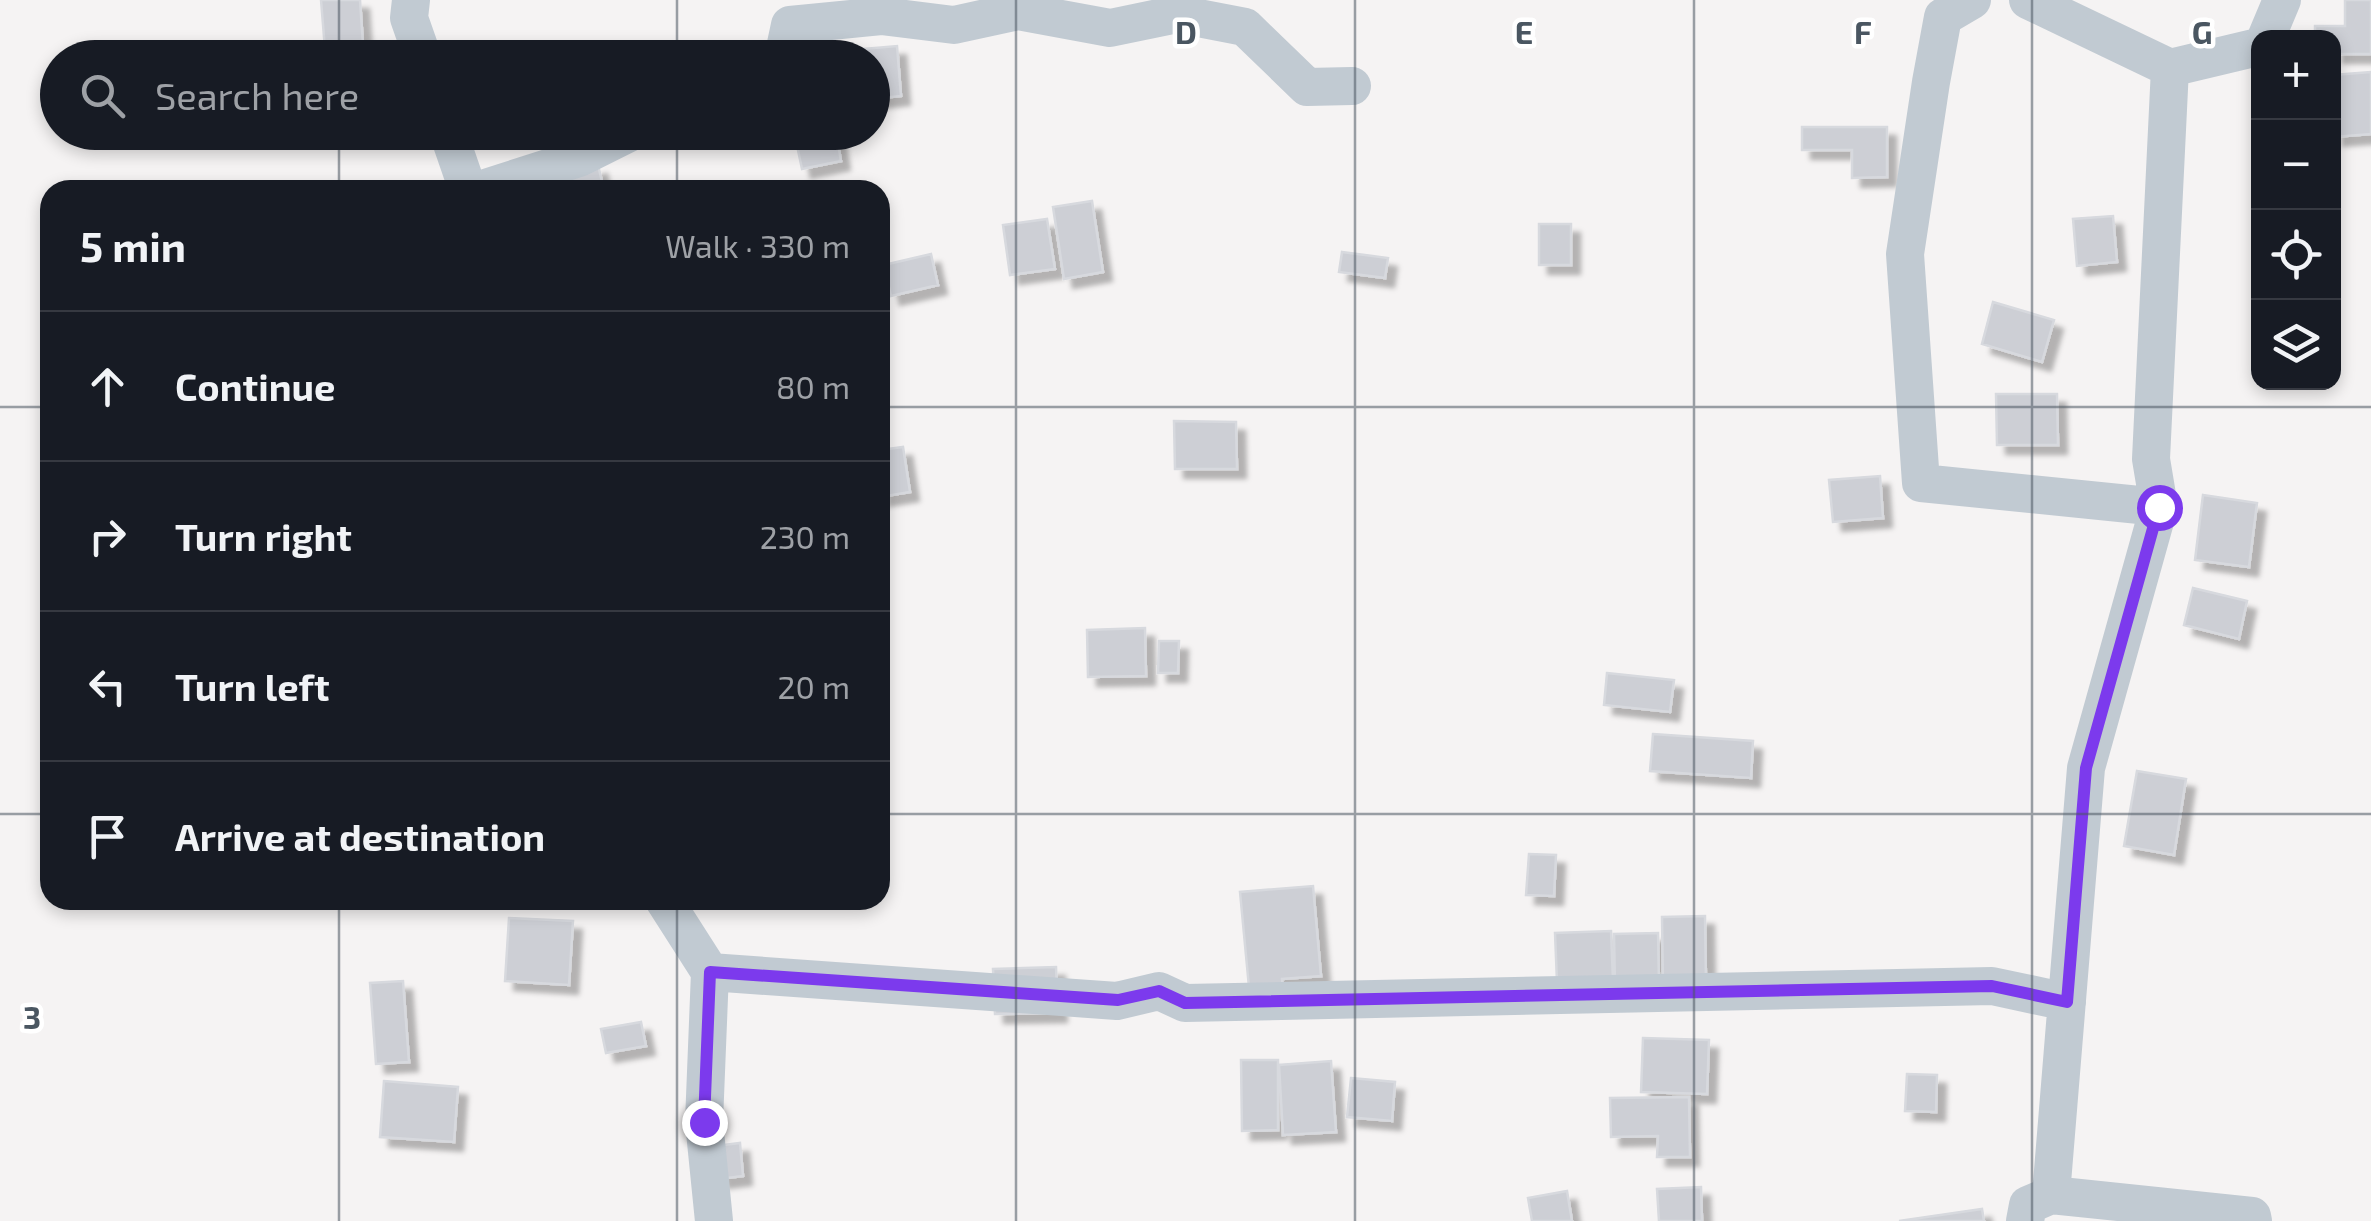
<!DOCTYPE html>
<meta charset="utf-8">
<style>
:root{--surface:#171b24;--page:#20242c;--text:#f1f3f6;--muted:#9ea1a6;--line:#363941}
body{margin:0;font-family:"Exo 2",sans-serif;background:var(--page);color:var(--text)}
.controls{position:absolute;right:30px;top:30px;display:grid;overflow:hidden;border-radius:20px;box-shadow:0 5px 15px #0003}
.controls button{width:90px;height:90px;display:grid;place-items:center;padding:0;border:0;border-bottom:2px solid var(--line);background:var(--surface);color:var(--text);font:50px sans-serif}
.stop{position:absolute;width:30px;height:30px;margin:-22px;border:8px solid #7c3aed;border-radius:50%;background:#fff}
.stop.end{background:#7c3aed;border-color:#fff;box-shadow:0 2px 10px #0008}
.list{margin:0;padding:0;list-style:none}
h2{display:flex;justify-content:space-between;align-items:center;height:130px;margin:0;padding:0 40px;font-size:42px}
h2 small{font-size:32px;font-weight:400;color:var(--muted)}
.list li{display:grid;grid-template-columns:65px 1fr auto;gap:30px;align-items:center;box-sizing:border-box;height:150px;padding:0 40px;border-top:2px solid var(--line)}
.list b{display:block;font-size:38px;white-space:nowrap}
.list em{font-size:32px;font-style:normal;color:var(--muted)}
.icon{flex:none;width:55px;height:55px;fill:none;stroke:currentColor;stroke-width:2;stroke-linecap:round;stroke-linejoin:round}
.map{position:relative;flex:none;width:2371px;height:1221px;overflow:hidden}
.search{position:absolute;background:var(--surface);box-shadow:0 5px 15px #0003;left:40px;top:40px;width:850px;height:110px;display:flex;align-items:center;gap:25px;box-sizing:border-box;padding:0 35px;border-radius:55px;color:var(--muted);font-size:38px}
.panel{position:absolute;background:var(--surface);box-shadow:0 5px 15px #0003;left:40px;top:180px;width:850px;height:730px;border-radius:30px}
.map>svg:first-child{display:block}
</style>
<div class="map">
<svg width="2371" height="1221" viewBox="0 0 2371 1221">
<defs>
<filter id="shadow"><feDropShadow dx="9" dy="9" stdDeviation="2.5" flood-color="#0004"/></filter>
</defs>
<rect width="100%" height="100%" fill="#f5f3f3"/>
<!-- building -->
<path fill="#cdcfd5" stroke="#d7d9de" stroke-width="2.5" filter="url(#shadow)" d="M 321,0 L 360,0 L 363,45 L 325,49 Z
M 2345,0 L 2371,0 L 2371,54 L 2334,54 L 2334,38 L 2315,38 L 2315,26 L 2345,26 Z
M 897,46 L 901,96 L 872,99 L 872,58 L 817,58 L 817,53 Z
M 2371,72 L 2371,134 L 2334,137 L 2334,75 Z
M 1802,127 L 1887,127 L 1887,177 L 1852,178 L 1852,150 L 1802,150 Z
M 813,132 L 836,132 L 841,161 L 802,169 L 795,136 Z
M 598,165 L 604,190 L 527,190 Z
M 1092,201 L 1103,272 L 1064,279 L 1053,207 Z
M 2113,216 L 2117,262 L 2077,266 L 2073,219 Z
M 1047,219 L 1055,269 L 1010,275 L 1003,225 Z
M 1539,224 L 1571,224 L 1571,265 L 1539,265 Z
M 1342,252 L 1388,258 L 1385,278 L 1339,272 Z
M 931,254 L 938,285 L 891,296 L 884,265 Z
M 1993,302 L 2054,320 L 2042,362 L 1982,344 Z
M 1996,394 L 2057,394 L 2058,445 L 1997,445 Z
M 1174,421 L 1236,422 L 1237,469 L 1175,469 Z
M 903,447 L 910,492 L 880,497 L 880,450 Z
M 1880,476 L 1883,518 L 1833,522 L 1829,480 Z
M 2203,495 L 2257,503 L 2249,567 L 2195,560 Z
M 2193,588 L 2247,601 L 2239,639 L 2184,625 Z
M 1145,628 L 1146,676 L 1088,677 L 1087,630 Z
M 1159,641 L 1179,641 L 1178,673 L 1158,673 Z
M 1607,673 L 1674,680 L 1670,712 L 1604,705 Z
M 1653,734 L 1753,741 L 1751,778 L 1650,771 Z
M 2137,771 L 2186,779 L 2174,855 L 2124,846 Z
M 1529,854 L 1556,855 L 1554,896 L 1526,895 Z
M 1313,886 L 1321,976 L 1282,979 L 1283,995 L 1250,998 L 1240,892 Z
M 1705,916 L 1706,984 L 1663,985 L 1662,917 Z
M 509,918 L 573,921 L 569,985 L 505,981 Z
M 1611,931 L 1613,980 L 1557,982 L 1555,933 Z
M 1658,933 L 1659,983 L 1615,984 L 1614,934 Z
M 1056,967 L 1058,1013 L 995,1014 L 993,969 Z
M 403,981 L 409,1062 L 376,1064 L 370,983 Z
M 641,1022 L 646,1046 L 606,1053 L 601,1029 Z
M 1643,1038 L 1709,1040 L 1707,1094 L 1641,1092 Z
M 1241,1060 L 1278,1060 L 1278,1130 L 1242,1131 Z
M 1331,1061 L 1336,1132 L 1283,1135 L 1279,1065 Z
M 1907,1074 L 1937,1075 L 1936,1112 L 1905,1111 Z
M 1351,1078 L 1395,1082 L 1392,1121 L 1347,1117 Z
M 384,1081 L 458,1087 L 454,1142 L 380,1137 Z
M 1689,1097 L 1690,1157 L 1657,1157 L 1658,1136 L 1611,1137 L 1610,1098 Z
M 740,1143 L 743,1176 L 719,1179 L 715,1146 Z
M 1701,1187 L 1702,1221 L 1659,1221 L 1657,1189 Z
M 1567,1191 L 1572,1221 L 1532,1221 L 1528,1198 Z
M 1982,1209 L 1984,1221 L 1899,1221 Z"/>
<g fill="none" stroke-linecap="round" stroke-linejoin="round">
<!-- minor -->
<path stroke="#c1cad2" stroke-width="38" d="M 411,0 L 409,18 L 423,58
M 1972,0 L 1943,17 L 1931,82 L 1905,254 L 1921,483 L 2159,507 L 2086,768 L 2051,1195 L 2252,1216 L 2253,1221
M 2028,0 L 2170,68 L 2258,47
M 2266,38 L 2282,0
M 783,58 L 790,25 L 881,16 L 954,25 L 1018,11 L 1110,28 L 1178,14 L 1245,27 L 1307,87 L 1352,86
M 448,132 L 468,190
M 479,190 L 579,158 L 631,132
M 2159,507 L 2151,459 L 2170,68
M 664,900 L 710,972 L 704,1122 L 714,1221
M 710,972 L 1117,1001 L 1159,991 L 1185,1003 L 1992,986 L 2067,1002
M 2025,1221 L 2028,1205 L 2051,1195"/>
</g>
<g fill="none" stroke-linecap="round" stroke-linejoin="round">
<!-- route -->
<path stroke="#7c3aed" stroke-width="12" d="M 704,1122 L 710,972 L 1118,1000 L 1159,991 L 1185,1003 L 1992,986 L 2067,1002 L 2086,768 L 2159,507"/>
</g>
<!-- grid -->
<path fill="none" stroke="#4a5661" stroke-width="2.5" stroke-opacity="0.55" d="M 339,0 L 339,58M 677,0 L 677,58M 1016,0 L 1016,1221M 1355,0 L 1355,1221M 1694,0 L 1694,1221M 2032,0 L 2032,1221M 339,132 L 339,190M 677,132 L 677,190M 0,407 L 50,407M 880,407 L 2371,407M 0,814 L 50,814M 880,814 L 2371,814M 339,900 L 339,1221M 677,900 L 677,1221"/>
<g font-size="32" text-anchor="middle" font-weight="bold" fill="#4a5661" stroke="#fff" stroke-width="9" stroke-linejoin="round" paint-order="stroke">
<text x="1186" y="44">D</text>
<text x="1524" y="44">E</text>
<text x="1863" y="44">F</text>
<text x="2202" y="44">G</text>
<text x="32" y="1029">3</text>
</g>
</svg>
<div class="controls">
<button>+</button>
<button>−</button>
<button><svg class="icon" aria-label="locate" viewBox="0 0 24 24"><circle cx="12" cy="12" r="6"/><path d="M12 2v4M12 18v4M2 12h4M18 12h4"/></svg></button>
<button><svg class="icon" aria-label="layers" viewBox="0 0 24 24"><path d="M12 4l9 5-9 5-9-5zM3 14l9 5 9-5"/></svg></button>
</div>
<div class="stop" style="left:2159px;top:507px"></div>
<div class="stop end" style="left:704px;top:1122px"></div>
<div class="search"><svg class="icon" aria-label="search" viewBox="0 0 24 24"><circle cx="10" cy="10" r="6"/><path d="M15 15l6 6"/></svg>Search here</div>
<section class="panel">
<h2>5 min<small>Walk · 330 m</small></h2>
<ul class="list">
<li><svg class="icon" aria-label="ahead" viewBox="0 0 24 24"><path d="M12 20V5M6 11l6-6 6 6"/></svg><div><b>Continue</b></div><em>80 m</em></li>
<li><svg class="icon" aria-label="right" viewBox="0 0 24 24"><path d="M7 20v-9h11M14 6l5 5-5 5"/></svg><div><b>Turn right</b></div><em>230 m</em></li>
<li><svg class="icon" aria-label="left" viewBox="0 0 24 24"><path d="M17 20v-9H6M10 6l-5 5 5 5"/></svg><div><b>Turn left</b></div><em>20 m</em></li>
<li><svg class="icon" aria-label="arrive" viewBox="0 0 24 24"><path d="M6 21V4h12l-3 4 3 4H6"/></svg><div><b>Arrive at destination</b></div></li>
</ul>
</section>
</div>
